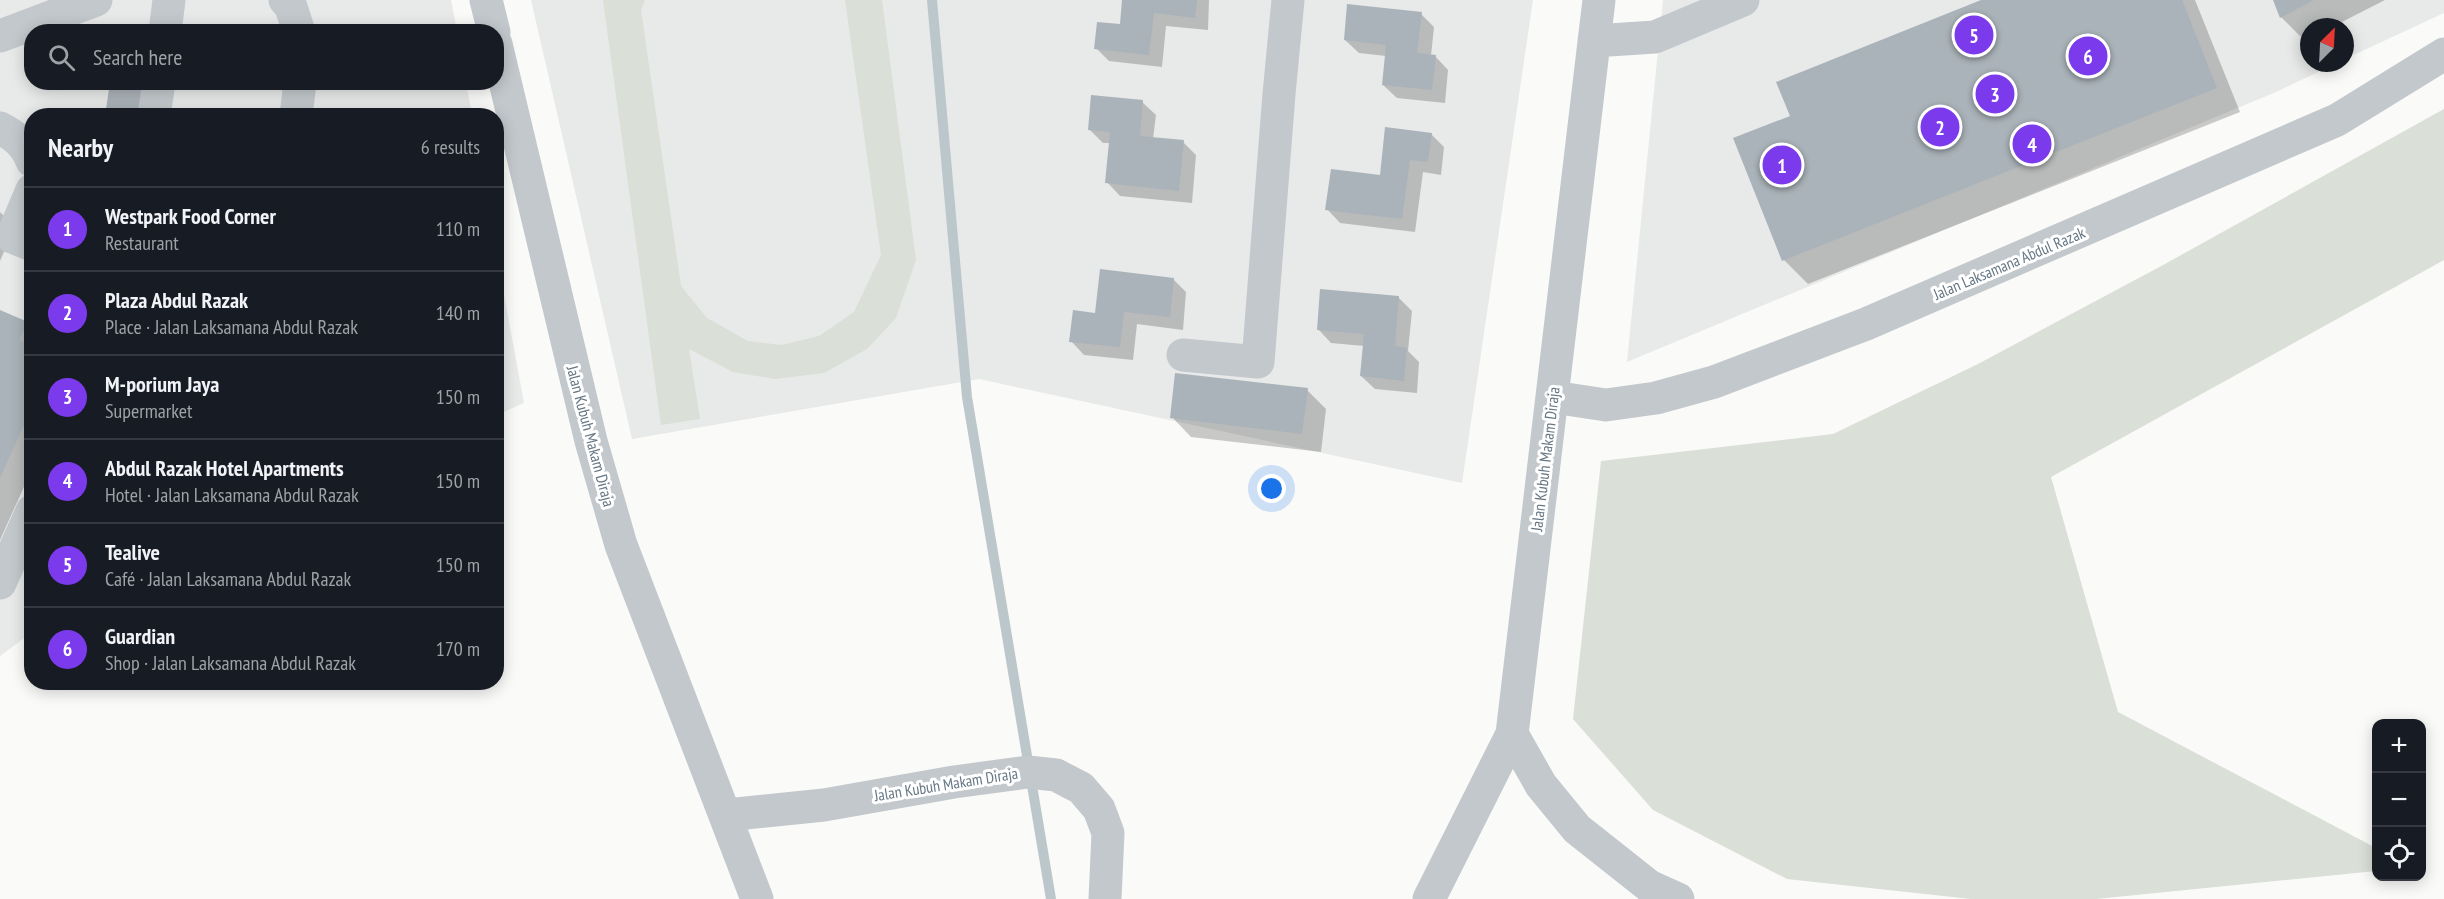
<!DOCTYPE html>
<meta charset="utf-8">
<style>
:root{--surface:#171b24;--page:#242831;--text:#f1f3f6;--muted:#9ea1a6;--line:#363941;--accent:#7c3aed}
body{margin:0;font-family:"PT Sans Narrow",sans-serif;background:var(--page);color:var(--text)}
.controls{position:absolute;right:18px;bottom:18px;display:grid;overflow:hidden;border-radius:12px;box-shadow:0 3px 15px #0003}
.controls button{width:54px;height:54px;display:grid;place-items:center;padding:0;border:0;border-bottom:2px solid var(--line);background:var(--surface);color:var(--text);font:30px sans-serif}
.compass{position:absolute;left:2300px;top:18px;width:54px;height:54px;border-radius:50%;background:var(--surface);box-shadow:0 3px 15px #0003;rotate:24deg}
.you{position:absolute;left:1272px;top:489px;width:21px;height:21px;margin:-15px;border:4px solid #fff;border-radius:50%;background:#1a73e8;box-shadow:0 0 0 9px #1a73e833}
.badge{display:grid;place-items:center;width:39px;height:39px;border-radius:50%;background:var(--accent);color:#fff;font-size:20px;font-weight:700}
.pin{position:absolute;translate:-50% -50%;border:3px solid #fff;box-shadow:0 2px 6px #0006}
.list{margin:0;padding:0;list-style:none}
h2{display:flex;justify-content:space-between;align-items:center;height:78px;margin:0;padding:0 24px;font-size:26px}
h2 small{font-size:20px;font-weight:400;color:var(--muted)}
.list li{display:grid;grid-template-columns:39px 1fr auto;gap:18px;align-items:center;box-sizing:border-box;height:84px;padding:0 24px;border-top:2px solid var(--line)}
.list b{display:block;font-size:22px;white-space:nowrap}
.list p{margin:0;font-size:20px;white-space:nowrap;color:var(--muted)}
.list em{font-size:20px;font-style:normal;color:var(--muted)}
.icon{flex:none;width:33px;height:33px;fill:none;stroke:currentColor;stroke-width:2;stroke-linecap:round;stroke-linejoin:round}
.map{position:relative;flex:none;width:2444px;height:899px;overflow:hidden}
.search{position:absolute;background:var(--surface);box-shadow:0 3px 15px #0003;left:24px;top:24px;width:480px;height:66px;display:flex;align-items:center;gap:15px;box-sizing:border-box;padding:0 21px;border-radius:24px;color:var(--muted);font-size:22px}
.panel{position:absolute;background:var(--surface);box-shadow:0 3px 15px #0003;left:24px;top:108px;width:480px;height:582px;border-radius:24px}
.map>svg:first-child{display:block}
</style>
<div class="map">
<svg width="2444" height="899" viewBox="0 0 2444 899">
<rect width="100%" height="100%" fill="#fafaf8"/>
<!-- built -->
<path fill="#e8e9e9" d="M 0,0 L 451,0 L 457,31 L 32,32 L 32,82 L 466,83 L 472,115 L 32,116 L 31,633 L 0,656 Z
M 531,0 L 1533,0 L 1462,483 L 979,379 L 632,439 Z
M 1663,0 L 2444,0 L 2444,13 L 2345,59 L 2345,27 L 2309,27 L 2309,63 L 2337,63 L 2276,92 L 1627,362 Z
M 496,251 L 524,403 L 497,415 L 496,415 Z"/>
<!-- green -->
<path fill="#dadfd7" d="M 603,0 L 645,0 L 641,10 L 681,286 L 707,318 L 748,341 L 782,345 L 819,336 L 854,312 L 881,255 L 845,0 L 882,0 L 916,260 L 896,318 L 867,349 L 824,373 L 775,379 L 733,372 L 689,349 L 700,419 L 661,425 Z
M 2444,109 L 2444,260 L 2051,477 L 2118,712 L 2376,848 L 2376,871 L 2096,899 L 1971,899 L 1787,879 L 1653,810 L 1573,719 L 1601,461 L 1833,434 L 1978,364 L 2165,264 Z"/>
<!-- shadow -->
<path fill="#0003" d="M 1124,0 L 1209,0 L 1208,30 L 1166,26 L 1162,67 L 1109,61 L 1096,48 L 1121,26 Z
M 1985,0 L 2195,0 L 2240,112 L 1808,284 L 1784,260 L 1792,117 Z
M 2274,0 L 2385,0 L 2332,27 L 2309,27 L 2309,39 L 2305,41 L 2281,17 Z
M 1421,14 L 1434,27 L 1431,56 L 1435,56 L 1448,70 L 1445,103 L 1397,98 L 1383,85 L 1386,56 L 1359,53 L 1345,40 Z
M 1142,102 L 1156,115 L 1153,139 L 1183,142 L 1196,155 L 1192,203 L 1120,196 L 1107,182 L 1111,143 L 1103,143 L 1089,129 Z
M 1431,134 L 1444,147 L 1441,175 L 1423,172 L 1415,232 L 1340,223 L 1327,209 L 1381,177 Z
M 0,212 L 15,227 L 0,261 Z
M 1173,279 L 1186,292 L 1183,330 L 1137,324 L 1133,360 L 1084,355 L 1071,341 L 1096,314 Z
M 1398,297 L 1412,311 L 1408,351 L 1419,362 L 1417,393 L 1375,389 L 1361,376 L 1364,346 L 1331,343 L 1318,329 Z
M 0,311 L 27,323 L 32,328 L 32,469 L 0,540 Z
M 1307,390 L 1326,409 L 1321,452 L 1191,437 L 1172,417 Z"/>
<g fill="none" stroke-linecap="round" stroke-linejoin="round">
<!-- stream -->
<path stroke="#bbc7cb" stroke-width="10" d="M 932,0 L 967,397 L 1051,899"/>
</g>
<!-- building -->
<path fill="#aab3b9" d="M 1122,0 L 1197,0 L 1195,18 L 1154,13 L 1149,55 L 1094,49 L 1097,22 L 1120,24 Z
M 1981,0 L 2182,0 L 2217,88 L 1782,261 L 1733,138 L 1790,116 L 1776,82 Z
M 2273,0 L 2314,0 L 2280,18 Z
M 1347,4 L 1422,12 L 1417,53 L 1436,55 L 1432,90 L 1382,85 L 1386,45 L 1344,40 Z
M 110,82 L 146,82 L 142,116 L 105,116 Z
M 1091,95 L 1143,100 L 1140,136 L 1184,140 L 1179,191 L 1105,183 L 1110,132 L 1088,130 Z
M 1385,127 L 1432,133 L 1428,162 L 1410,160 L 1402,219 L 1325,210 L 1331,169 L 1380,175 Z
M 1100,269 L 1174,278 L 1170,317 L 1124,312 L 1120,347 L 1069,342 L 1073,310 L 1095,313 Z
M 1320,289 L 1399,296 L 1395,346 L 1407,348 L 1404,381 L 1360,376 L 1364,334 L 1317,330 Z
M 0,310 L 28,322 L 19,340 L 32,345 L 32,407 L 0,478 Z
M 1175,373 L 1308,388 L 1302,434 L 1170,418 Z"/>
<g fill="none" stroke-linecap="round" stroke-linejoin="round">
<!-- minor -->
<path stroke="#c3c8cc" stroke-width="33" d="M 285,0 L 291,7 L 299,32
M 486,0 L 494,32
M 165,32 L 169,0
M 0,36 L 96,0
M 1594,41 L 1655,37 L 1743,0
M 496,44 L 591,441 L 621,545 L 757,899
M 154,116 L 159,82
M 296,116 L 300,82
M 0,128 C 16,136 26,145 32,161
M 32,190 L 12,237 L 32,245
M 1183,355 L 1258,362 L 1279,94 L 1288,0
M 1553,397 L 1606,405 L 1656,398 L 1714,382 L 1866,324 L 2337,120 L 2444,54
M 0,583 L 32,511
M 1512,734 L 1541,785 L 1577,829 L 1649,886 L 1678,899
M 726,815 L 824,805 L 954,782 L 1028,772 L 1056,775 L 1081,788 L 1099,809 L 1108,833 L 1105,899
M 1429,899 L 1512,734 L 1599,0"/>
</g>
<g text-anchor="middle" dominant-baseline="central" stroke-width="6" stroke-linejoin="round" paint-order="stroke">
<!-- street labels -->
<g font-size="16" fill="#657683" stroke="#fff">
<text transform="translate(2009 263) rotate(-23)">Jalan Laksamana Abdul Razak</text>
<text transform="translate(591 436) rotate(75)">Jalan Kubuh Makam Diraja</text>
<text transform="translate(1545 459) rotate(-83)">Jalan Kubuh Makam Diraja</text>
<text transform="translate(946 784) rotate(-9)">Jalan Kubuh Makam Diraja</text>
</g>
</g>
</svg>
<div class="controls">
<button>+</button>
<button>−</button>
<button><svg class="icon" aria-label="locate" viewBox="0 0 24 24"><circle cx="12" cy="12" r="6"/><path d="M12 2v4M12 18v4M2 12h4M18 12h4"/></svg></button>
</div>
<svg class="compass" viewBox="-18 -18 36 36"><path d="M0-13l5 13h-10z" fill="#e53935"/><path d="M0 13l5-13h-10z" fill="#9ea1a6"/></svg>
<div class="you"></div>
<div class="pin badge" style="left:1782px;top:165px">1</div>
<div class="pin badge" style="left:1940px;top:127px">2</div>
<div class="pin badge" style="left:1995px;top:94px">3</div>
<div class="pin badge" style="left:2032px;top:144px">4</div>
<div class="pin badge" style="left:1974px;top:35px">5</div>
<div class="pin badge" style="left:2088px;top:56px">6</div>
<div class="search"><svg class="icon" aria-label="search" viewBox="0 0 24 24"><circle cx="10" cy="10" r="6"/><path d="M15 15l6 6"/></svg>Search here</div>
<section class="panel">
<h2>Nearby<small>6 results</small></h2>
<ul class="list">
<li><span class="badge">1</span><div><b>Westpark Food Corner</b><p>Restaurant</p></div><em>110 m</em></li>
<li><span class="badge">2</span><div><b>Plaza Abdul Razak</b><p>Place · Jalan Laksamana Abdul Razak</p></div><em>140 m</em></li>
<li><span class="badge">3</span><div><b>M-porium Jaya</b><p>Supermarket</p></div><em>150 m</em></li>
<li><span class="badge">4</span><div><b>Abdul Razak Hotel Apartments</b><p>Hotel · Jalan Laksamana Abdul Razak</p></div><em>150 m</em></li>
<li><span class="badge">5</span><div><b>Tealive</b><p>Café · Jalan Laksamana Abdul Razak</p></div><em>150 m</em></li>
<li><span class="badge">6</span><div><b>Guardian</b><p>Shop · Jalan Laksamana Abdul Razak</p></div><em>170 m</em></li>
</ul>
</section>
</div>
